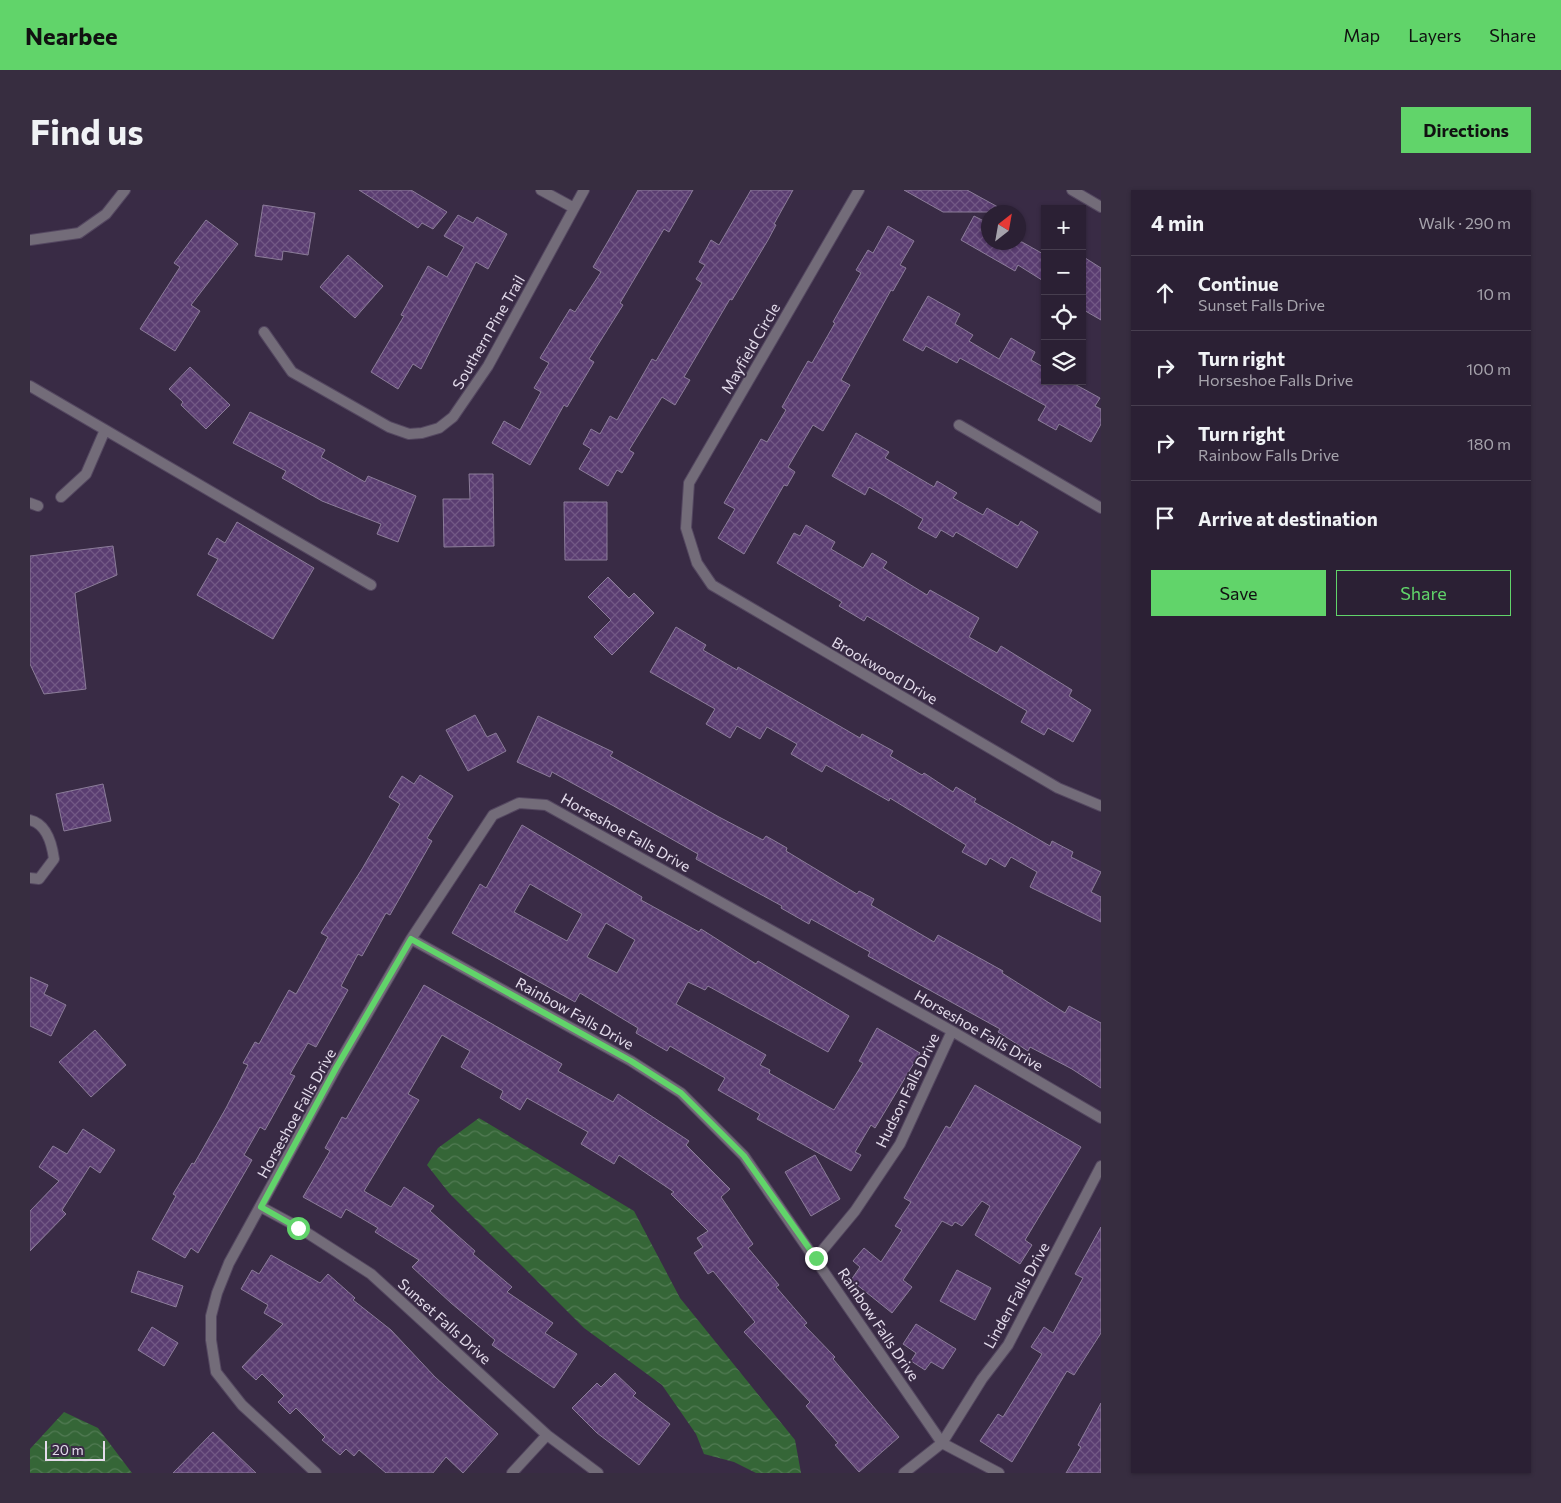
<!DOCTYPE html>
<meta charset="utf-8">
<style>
:root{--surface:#2b2034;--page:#372d40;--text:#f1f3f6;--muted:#a6a3ac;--line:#473e4f;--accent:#61d46a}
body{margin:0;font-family:Commissioner,sans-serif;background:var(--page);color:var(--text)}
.controls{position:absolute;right:15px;top:15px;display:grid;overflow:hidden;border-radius:0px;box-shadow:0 1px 4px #0004}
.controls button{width:45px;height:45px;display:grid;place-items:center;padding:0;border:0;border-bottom:1px solid var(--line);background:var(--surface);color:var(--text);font:25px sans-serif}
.compass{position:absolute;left:951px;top:15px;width:45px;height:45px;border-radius:50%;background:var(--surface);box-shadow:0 1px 4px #0004;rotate:31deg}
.scale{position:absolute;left:15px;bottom:12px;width:60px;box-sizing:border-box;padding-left:5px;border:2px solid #e3dbeb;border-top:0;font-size:14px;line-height:18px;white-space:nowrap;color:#e3dbeb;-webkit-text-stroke:4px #392b45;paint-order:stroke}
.stop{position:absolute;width:15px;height:15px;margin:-11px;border:4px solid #61d46a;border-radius:50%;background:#fff}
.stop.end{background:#61d46a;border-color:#fff;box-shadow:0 1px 5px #0008}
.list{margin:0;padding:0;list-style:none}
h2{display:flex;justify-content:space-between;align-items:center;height:65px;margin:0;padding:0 20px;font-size:21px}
h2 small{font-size:16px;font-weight:400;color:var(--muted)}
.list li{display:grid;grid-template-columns:32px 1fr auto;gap:15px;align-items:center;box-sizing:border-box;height:75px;padding:0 20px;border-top:1px solid var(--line)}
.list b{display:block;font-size:19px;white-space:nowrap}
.list p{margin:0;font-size:16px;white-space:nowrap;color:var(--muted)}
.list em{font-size:16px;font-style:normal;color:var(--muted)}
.actions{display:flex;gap:10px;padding:15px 20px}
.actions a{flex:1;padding:11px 0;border:1px solid var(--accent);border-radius:0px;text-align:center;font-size:18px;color:var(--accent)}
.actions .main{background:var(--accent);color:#111}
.icon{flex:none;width:28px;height:28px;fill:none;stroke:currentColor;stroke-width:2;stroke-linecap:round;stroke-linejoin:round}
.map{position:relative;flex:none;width:1071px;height:1283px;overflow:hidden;border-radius:0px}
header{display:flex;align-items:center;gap:30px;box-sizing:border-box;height:70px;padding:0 25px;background:var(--accent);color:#111}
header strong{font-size:24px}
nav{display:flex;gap:28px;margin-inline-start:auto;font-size:18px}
.intro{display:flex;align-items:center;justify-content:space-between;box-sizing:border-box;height:120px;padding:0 30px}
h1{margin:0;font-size:35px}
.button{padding:12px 22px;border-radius:0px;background:var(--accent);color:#111;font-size:18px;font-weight:700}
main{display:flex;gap:30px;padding:0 30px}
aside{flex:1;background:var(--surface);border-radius:0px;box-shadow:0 1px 4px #0004}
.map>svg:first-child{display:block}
</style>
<header>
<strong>Nearbee</strong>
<nav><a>Map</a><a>Layers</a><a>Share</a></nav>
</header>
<div class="intro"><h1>Find us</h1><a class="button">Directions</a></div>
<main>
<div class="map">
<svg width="1071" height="1283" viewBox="0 0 1071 1283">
<defs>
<pattern id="water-waves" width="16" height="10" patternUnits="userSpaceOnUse" patternTransform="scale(1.25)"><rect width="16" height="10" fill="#356637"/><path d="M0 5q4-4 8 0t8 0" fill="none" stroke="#527b54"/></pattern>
<pattern id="building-cross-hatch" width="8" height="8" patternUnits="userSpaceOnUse" patternTransform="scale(1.25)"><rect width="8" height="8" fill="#5a3d71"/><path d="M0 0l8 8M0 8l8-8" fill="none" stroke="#725885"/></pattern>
</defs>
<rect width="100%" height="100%" fill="#392b45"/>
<!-- water -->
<path fill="url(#water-waves)" d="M 449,928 L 604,1021 L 650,1108 L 765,1250 L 771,1283 L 726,1283 L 704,1272 L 674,1264 L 666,1244 L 632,1195 L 554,1138 L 419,1003 L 397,975 L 408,958 Z
M 34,1222 L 68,1238 L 102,1283 L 0,1283 L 0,1259 Z"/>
<!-- building -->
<path fill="url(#building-cross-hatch)" stroke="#8b7c99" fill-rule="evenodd" d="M 329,0 L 381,0 L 417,22 L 403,39 L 392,33 L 388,38 Z
M 608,0 L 663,0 L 639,42 L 634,39 L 590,113 L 593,115 L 559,169 L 564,172 L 537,217 L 534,215 L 500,275 L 462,253 L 474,231 L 490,240 L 511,202 L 504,198 L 519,173 L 510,168 L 540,119 L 545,122 L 571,82 L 563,77 Z
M 721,0 L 763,0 L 744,34 L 746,35 L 738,50 L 702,110 L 700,109 L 654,187 L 660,190 L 645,215 L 632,207 L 599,260 L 604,263 L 592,283 L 587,280 L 578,296 L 549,279 L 561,259 L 553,254 L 561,239 L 570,244 L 580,226 L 587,230 L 622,169 L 626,171 L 672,93 L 666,89 L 675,75 L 669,72 L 681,50 L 689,55 Z
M 874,0 L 937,0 L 977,22 L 913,22 Z
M 233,15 L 285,23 L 278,65 L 253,61 L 252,70 L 225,66 Z
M 428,25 L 443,33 L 447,27 L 477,44 L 458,79 L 446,72 L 391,179 L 383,174 L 368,199 L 341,182 L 374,126 L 371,125 L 398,76 L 417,87 L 434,57 L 414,46 Z
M 944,26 L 958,33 L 958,52 L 992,52 L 1015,65 L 1015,92 L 988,75 L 985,81 L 931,50 Z
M 176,30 L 208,54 L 161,115 L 170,121 L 145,161 L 110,139 L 150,77 L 144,73 Z
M 858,36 L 884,51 L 870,75 L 876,78 L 863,101 L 861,100 L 811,190 L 820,195 L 793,241 L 783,235 L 758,277 L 765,282 L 757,296 L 754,295 L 714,364 L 688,348 L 705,319 L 694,313 L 731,249 L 737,252 L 756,220 L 752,217 L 778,171 L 782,173 L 805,133 L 803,132 L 831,83 L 826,80 L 838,60 L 843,63 Z
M 318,65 L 353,96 L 325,128 L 290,97 Z
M 1052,66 L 1071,78 L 1071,130 L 1052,119 Z
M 898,106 L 930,124 L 925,134 L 943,145 L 939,151 L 969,169 L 981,148 L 1005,162 L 1001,170 L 1015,178 L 1015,191 L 1039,191 L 1070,208 L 1065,216 L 1071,219 L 1071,234 L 1061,252 L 1029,234 L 1026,240 L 1008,230 L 1016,216 L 930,168 L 927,173 L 896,156 L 893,161 L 873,150 Z
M 160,177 L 200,215 L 176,239 L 151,215 L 153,212 L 139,199 Z
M 220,222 L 295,260 L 291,267 L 335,292 L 338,286 L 386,306 L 368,352 L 347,344 L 351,334 L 292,311 L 252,288 L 256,281 L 203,253 Z
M 826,243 L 859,262 L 855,268 L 904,297 L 907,291 L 927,303 L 923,308 L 953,325 L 957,318 L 988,336 L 991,331 L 1008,342 L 987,378 L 926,342 L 923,347 L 911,340 L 906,348 L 888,338 L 893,329 L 870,315 L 839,297 L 835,305 L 802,286 Z
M 439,284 L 463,284 L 464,356 L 414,357 L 413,309 L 440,309 Z
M 534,312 L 577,312 L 577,370 L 535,370 Z
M 207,332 L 284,378 L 243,449 L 167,405 L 188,369 L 178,364 L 187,348 L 195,353 Z
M 776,335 L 805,352 L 801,359 L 833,378 L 842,363 L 857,372 L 853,378 L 897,405 L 900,400 L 949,428 L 939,447 L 967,463 L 971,456 L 1042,500 L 1039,506 L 1061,520 L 1043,552 L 1018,538 L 1014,545 L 991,532 L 997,521 L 837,426 L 834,431 L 809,416 L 812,412 L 747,373 L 764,343 L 770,346 Z
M 83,356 L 87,385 L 45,403 L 56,499 L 14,504 L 0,474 L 0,366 Z
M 578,387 L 599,408 L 604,403 L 624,423 L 582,465 L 564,447 L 581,430 L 558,407 Z
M 646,437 L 676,455 L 673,460 L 707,480 L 708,477 L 830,548 L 832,544 L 863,561 L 860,566 L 892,585 L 894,583 L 923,602 L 926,597 L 946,609 L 944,612 L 1020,656 L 1022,651 L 1043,662 L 1041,667 L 1071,682 L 1061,702 L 1071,707 L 1071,732 L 1000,697 L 1007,682 L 981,667 L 975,677 L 960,668 L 956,675 L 932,662 L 936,655 L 860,608 L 859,611 L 796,575 L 792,582 L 761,564 L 767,554 L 737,537 L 730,549 L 707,536 L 700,548 L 676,534 L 685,519 L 620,482 Z
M 445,525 L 457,547 L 466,543 L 476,561 L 438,581 L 416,540 Z
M 508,526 L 583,562 L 580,566 L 689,627 L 733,650 L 736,646 L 757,658 L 756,661 L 827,704 L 829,701 L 844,709 L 841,715 L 904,752 L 908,745 L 973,781 L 972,783 L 1035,823 L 1039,816 L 1071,833 L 1071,898 L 1042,879 L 1000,857 L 998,861 L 968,842 L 970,839 L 838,766 L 840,762 L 781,729 L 779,734 L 751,718 L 752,716 L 666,669 L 668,664 L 582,615 L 522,582 L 520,587 L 487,572 Z
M 390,585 L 423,606 L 397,648 L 402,651 L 360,725 L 356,723 L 332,766 L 328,764 L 311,796 L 318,800 L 286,857 L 278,853 L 260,884 L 265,886 L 235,940 L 230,937 L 214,965 L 222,970 L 168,1063 L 161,1058 L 155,1068 L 122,1049 L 146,1006 L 143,1004 L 162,973 L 164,974 L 196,918 L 218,875 L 213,873 L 225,852 L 229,854 L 259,800 L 266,804 L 298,747 L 291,743 L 332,679 L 370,614 L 359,607 L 372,586 L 384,594 Z
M 73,594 L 81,631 L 34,641 L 26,604 Z
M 492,635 L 612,707 L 611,710 L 669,742 L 671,739 L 726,774 L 728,771 L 819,826 L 798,862 L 678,796 L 675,800 L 658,792 L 646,814 L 736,865 L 730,875 L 740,880 L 739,883 L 804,920 L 833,873 L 829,871 L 847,838 L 890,863 L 845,938 L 841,935 L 825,962 L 831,965 L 821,981 L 727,929 L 730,924 L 688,900 L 695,888 L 640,856 L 637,861 L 606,843 L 608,838 L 550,803 L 545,812 L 422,743 L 450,694 L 456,698 ZM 500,694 L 552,724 L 537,751 L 484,722 ZM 576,733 L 605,750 L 587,783 L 557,767 Z
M 0,787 L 18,795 L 14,804 L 36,815 L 21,846 L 0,836 Z
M 394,795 L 532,874 L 528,881 L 583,912 L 588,904 L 659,951 L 656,955 L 700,999 L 691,1007 L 723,1054 L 718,1058 L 749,1095 L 746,1097 L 777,1133 L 774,1135 L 805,1167 L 803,1169 L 869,1247 L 829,1282 L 805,1255 L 808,1253 L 776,1216 L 780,1212 L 714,1142 L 725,1132 L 683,1081 L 678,1084 L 664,1063 L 673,1057 L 667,1048 L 678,1041 L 641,1004 L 644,1002 L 589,965 L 584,974 L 551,954 L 558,942 L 497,908 L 490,920 L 470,908 L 473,901 L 431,877 L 440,861 L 412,845 L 378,904 L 389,910 L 334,1001 L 361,1017 L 374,997 L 404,1016 L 400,1021 L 445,1061 L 443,1064 L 482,1097 L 477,1102 L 523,1133 L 515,1143 L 547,1164 L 524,1198 L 462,1155 L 465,1150 L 421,1113 L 382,1077 L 389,1070 L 345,1042 L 348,1038 L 316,1019 L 311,1028 L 273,1007 L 300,961 L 295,958 L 312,927 L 316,929 Z
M 65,840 L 96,875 L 61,907 L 29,872 Z
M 945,895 L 1051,957 L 995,1050 L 1002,1055 L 990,1074 L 945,1045 L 960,1016 L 952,1011 L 932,1036 L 925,1032 L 922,1036 L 912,1031 L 873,1090 L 882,1097 L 862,1123 L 821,1090 L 830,1077 L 823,1071 L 834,1058 L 851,1072 L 872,1040 L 865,1036 L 881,1012 L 874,1008 L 916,936 L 920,938 Z
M 53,939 L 85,960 L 70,983 L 60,976 L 32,1020 L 36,1024 L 0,1061 L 0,1021 L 29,991 L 9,977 L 23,956 L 37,964 Z
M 785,965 L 810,1009 L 781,1026 L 755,982 Z
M 1071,1037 L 1071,1143 L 1044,1185 L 1037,1181 L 982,1272 L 950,1251 L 968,1224 L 973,1227 L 1012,1164 L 1001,1157 L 1014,1137 L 1023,1143 L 1053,1088 L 1045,1084 Z
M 241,1065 L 290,1093 L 298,1084 L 325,1108 L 323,1110 L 361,1140 L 405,1187 L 468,1244 L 433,1283 L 416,1267 L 403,1283 L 356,1283 L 329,1260 L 324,1266 L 316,1259 L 310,1265 L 292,1250 L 295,1247 L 266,1218 L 260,1224 L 248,1212 L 254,1206 L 232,1184 L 226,1190 L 212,1177 L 253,1134 L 234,1123 L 238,1115 L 211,1099 L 222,1080 L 229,1084 Z
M 927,1080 L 961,1098 L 945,1130 L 910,1111 Z
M 108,1081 L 153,1096 L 146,1117 L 101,1102 Z
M 886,1134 L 926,1159 L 913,1179 L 901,1172 L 895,1180 L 881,1171 L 886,1163 L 873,1154 Z
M 122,1137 L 148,1153 L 134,1176 L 108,1160 Z
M 585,1183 L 606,1203 L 603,1206 L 640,1234 L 609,1275 L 567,1243 L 542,1218 L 567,1193 L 571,1197 Z
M 1071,1213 L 1071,1283 L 1036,1283 L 1051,1257 L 1048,1255 Z
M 183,1242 L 226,1283 L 143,1283 Z"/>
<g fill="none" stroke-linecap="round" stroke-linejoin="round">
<!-- lane casing -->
<g stroke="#544760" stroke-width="12">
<path id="lane" d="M 0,196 L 341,395
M 31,307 L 56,284 L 75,240
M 0,313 L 8,316
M 0,630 C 17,634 22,654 24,669 L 9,689 L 0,688"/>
</g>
<!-- street casing -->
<g stroke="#544760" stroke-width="12">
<path id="street" d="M 511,0 L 544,18
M 829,0 L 659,293 L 656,338 L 667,373 L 682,395 L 1028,598 L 1071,616
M 1042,0 L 1071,17
M 0,50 L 49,43 L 76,24 L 95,0
M 234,142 L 262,182 L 359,237 L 379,244 L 392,243 L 409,238 L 423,227 L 458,176 L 554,0
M 929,235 L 1071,318
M 381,749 L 601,871 L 651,903 L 714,966 L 912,1253 L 969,1283
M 231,1017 L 268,1037 L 341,1084 L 517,1245 L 568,1283
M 786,1068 L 825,1021 L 870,954 L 922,841
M 286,1283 L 212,1215 L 186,1182 L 181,1150 L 181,1126 L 187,1103 L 199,1073 L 306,878 L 381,749 L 463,625 L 489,613 L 516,615 L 922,841 L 1071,928
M 482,1283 L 517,1245
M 874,1283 L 912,1253 L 952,1189 L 978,1155 L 1071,976"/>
</g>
<!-- lane -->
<use href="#lane" stroke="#736c79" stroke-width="10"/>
<!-- street -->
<use href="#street" stroke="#736c79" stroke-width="10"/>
</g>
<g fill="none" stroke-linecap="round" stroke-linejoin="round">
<!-- route -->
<path stroke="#61d46a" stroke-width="6" d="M 268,1038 L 231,1017 L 306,878 L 381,749 L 601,871 L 651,903 L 714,966 L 786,1068"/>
</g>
<g text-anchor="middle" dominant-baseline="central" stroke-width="4" stroke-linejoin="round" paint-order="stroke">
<!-- street labels -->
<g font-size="15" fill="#e3dbeb" stroke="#392b45">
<text transform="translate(458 142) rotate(-60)">Southern Pine Trail</text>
<text transform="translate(720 158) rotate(-60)">Mayfield Circle</text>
<text transform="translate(855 480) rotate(30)">Brookwood Drive</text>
<text transform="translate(596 642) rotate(29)">Horseshoe Falls Drive</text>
<text transform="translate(545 823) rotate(29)">Rainbow Falls Drive</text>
<text transform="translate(949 840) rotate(30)">Horseshoe Falls Drive</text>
<text transform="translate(877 900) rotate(-64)">Hudson Falls Drive</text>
<text transform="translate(266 923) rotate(-61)">Horseshoe Falls Drive</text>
<text transform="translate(986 1105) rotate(-61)">Linden Falls Drive</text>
<text transform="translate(415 1131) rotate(42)">Sunset Falls Drive</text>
<text transform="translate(849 1134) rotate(56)">Rainbow Falls Drive</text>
</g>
</g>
</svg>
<div class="controls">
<button>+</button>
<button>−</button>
<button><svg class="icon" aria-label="locate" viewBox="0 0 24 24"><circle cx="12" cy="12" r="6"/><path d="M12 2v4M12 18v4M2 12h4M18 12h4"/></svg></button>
<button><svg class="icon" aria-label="layers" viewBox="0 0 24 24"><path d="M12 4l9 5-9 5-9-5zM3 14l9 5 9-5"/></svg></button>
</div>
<svg class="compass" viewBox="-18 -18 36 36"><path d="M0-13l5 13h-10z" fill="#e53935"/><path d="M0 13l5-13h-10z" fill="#a6a3ac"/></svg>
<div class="scale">20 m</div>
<div class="stop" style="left:268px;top:1038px"></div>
<div class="stop end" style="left:786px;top:1068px"></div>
</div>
<aside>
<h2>4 min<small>Walk · 290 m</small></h2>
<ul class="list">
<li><svg class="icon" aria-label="ahead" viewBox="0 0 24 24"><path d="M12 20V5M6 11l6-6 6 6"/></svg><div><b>Continue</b><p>Sunset Falls Drive</p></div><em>10 m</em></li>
<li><svg class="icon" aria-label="right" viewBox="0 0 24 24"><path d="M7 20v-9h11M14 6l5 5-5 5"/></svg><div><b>Turn right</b><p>Horseshoe Falls Drive</p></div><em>100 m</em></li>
<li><svg class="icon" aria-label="right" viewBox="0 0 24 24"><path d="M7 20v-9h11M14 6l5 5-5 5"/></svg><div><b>Turn right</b><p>Rainbow Falls Drive</p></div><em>180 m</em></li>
<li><svg class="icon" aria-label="arrive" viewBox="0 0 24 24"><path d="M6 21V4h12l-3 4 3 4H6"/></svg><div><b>Arrive at destination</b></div></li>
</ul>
<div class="actions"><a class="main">Save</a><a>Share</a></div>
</aside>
</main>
